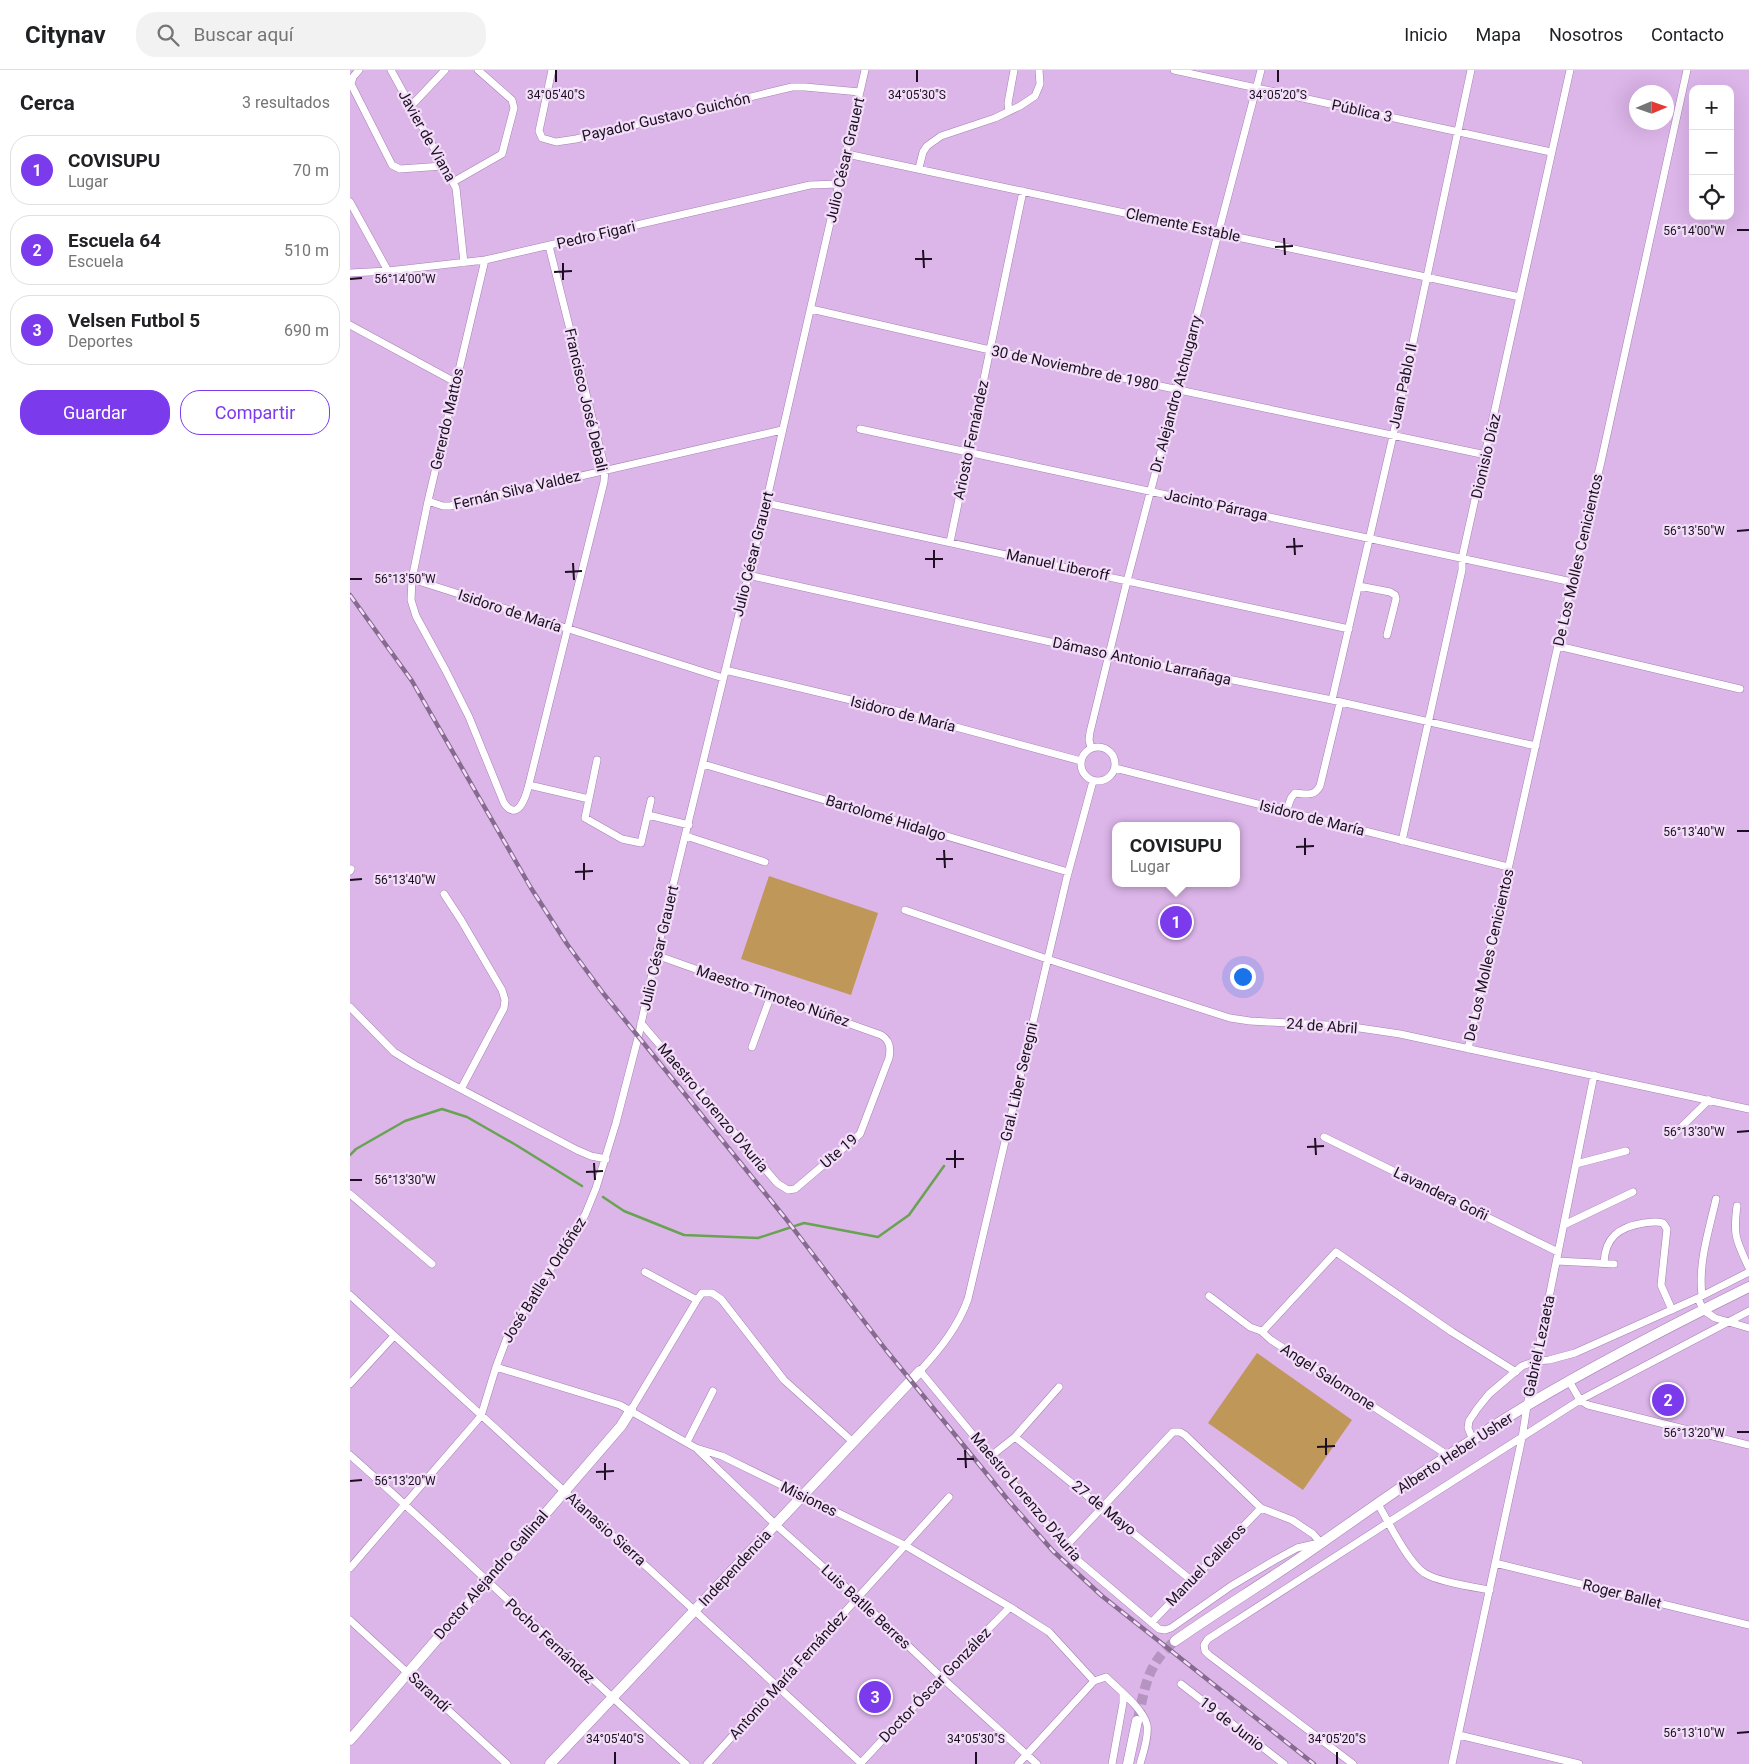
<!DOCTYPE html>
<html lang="es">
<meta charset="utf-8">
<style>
:root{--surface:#fff;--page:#f2f2f2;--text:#202124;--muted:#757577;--line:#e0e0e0;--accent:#7c3aed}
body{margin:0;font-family:Roboto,sans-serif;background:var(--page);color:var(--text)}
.controls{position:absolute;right:15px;top:15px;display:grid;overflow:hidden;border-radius:10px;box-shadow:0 5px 20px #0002}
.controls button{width:45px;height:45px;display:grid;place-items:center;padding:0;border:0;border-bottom:1px solid var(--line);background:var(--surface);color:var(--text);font:25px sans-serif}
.compass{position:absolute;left:1279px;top:15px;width:45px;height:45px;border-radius:50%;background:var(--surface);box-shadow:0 5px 20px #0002;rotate:88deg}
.you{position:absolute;left:892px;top:906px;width:18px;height:18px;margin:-12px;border:4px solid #fff;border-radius:50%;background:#1a73e8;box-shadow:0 0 0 8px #1a73e833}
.badge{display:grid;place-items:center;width:32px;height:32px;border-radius:50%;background:var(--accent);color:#fff;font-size:16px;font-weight:700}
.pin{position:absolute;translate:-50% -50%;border:2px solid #fff;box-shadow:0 1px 5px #0006}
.popup{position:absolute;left:762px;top:752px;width:128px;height:65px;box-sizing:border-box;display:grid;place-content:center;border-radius:10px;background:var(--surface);filter:drop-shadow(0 1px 4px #0005);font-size:16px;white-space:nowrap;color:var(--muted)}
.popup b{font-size:19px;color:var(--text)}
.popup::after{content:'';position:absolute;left:50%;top:100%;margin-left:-10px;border:10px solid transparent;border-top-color:var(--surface)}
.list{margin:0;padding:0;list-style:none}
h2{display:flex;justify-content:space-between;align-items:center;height:65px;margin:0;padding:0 20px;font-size:21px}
h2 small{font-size:16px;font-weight:400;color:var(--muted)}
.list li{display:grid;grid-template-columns:32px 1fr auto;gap:15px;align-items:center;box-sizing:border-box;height:70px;margin:0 10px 10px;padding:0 10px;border:1px solid var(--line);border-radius:20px}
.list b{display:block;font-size:19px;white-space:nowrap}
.list p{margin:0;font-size:16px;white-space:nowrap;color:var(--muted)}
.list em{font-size:16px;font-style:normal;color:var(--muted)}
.actions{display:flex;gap:10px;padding:15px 20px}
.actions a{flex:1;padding:11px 0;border:1px solid var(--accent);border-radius:20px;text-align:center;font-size:18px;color:var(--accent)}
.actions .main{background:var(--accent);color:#fff}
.icon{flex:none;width:28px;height:28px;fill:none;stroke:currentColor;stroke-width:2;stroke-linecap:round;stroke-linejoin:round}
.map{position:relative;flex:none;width:1399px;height:1694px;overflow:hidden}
header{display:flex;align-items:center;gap:30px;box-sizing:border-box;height:70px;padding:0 25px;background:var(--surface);border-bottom:1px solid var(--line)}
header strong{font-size:24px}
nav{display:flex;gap:28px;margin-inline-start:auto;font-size:18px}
.search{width:350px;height:45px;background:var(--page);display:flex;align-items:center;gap:12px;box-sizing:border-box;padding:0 18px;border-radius:20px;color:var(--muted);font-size:19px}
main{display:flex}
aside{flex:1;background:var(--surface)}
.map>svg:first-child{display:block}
</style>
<header>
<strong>Citynav</strong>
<div class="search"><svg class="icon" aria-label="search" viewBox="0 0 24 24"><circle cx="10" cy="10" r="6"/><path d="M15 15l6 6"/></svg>Buscar aquí</div>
<nav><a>Inicio</a><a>Mapa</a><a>Nosotros</a><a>Contacto</a></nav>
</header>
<main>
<aside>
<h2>Cerca<small>3 resultados</small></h2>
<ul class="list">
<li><span class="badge">1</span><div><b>COVISUPU</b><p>Lugar</p></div><em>70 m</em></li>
<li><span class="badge">2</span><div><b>Escuela 64</b><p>Escuela</p></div><em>510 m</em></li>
<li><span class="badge">3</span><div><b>Velsen Futbol 5</b><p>Deportes</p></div><em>690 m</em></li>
</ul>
<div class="actions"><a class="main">Guardar</a><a>Compartir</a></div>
</aside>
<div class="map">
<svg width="1399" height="1694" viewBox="0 0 1399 1694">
<rect width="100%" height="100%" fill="#dcb5e9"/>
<!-- pitch -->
<path fill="#bf9758" d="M 419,806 L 528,843 L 501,925 L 391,889 Z
M 907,1283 L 1002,1350 L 953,1420 L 858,1353 Z"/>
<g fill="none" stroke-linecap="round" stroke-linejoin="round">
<!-- stream -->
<path stroke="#68a352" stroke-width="2.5" d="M 0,1085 L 6,1079 L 55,1051 L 92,1039 L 117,1047 L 166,1075 L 232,1116
M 253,1127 L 274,1141 L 334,1165 L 408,1168 L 454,1153 L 528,1167 L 559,1145 L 594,1096"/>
<!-- secondary-tunnel -->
<path stroke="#b694c1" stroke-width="10" stroke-dasharray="10 5" stroke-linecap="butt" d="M 788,1649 C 795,1616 798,1593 825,1571"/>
<!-- street casing -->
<g stroke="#a680b2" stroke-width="8">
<path id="street" d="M 9,0 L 3,7 L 1,14 L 42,95 L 50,99 L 93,96
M 41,0 L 106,118 L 114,193
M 202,0 L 189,61 L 192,68 L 206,72 L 226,69 L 442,17 L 455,17 L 510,22
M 824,0 L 1201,82
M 61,36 L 95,0
M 659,41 L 658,33 L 664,0
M 497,84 L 1170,227
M 569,98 L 573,82 L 577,76 L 591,66 L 645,48 L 670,36 L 685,26 L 690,14 L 689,0
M 103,112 L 152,84 L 164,38 L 162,30 L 128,0
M 0,132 L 38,201
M 135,190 L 78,431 L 62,509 L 61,530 L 66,546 L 96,601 L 119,647 L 154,733 C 167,752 175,729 178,718 L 254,412 L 255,399 L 199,176
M 0,203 L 38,201 L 135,190 L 460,115 L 489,114
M 461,239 L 640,280 L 1136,385
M 0,255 L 105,312
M 510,359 L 1222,512
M 78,431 L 93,436 L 100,436 L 432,360
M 416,433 L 999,559
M 600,472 L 673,121
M 398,505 L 759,585 L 982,630 L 1186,676
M 62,509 L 373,608
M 1009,516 L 1040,522 L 1045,525 L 1046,529 L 1037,565
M 1208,576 L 1390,619
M 375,600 L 547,641 L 731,691
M 982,630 L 1043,366 L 1121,0
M731 694a17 17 0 1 1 34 0a17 17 0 1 1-34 0Z
M 741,678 L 739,670 L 740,662 L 777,511 L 911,0
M 247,690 L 235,748 L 272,769 L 291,773 L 301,730
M 353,694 L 718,802
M 765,698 L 1158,797
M 743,711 L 717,807 L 618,1229 C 608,1257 590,1279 570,1301 L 725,1488 L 809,1559 L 815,1560 L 821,1558 L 881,1516 L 925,1490 L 947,1478 L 969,1473
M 179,715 L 239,729
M 936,742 L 941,728 L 945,723 C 956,724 964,727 970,716 L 990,633
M 298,745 L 339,755
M 336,766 L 415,792
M 1052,771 L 1112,500 L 1112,488 L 1220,0
M 0,801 L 1,799
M 94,824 L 111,850 L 152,920 L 155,930 L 154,938 L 111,1019
M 555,840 L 697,889 L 880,948 L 900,951 L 996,956 L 1050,964 L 1399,1039
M 0,937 L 44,982 L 65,995 L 227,1080 L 241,1086 L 256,1089
M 291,953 L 427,1113 L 438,1120 L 445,1119 L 510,1064 L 539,988 C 541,978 540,970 531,965 L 306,885
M 402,977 L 421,925
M 1118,979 L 1222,512 L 1251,392 L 1337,0
M 1322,1066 L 1359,1030
M 974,1067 L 1208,1182
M 1226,1094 L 1276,1081
M 0,1124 L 82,1194
M 1387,1136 C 1383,1166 1386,1170 1399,1198
M 1214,1155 L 1283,1122
M 1207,1191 L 1264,1194
M 1254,1193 C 1255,1167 1269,1157 1294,1153 C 1301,1152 1307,1151 1313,1153 L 1317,1159 L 1311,1215 L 1322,1240
M 295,1202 L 347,1230
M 0,1225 L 512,1694
M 1352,1225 C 1348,1193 1359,1160 1366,1129
M 859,1226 L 900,1257 L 911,1261 L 921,1270 L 1099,1386
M 1348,1228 L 1353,1240 L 1365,1248 L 1399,1258
M 912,1262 L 986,1182 L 1102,1262 L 1166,1302
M 146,1297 L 270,1335 L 346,1378 L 372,1386 L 556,1476 L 660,1537 L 699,1562 L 744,1611
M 1219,1311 L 1230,1330 L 1238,1335 L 1399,1375
M 0,1314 L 44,1266
M 281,1340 L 347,1230 L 352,1223 L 362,1223 L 371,1229 L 434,1310 L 503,1372
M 665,1367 L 841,1510
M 1123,1370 L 1118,1358 L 1119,1351 L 1127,1339 L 1139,1324 L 1172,1296 L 1186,1291 L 1199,1290 L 1225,1283 L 1348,1228 L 1399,1202
M 337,1372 L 363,1321
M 348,1380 L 426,1455 L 508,1528 L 591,1607 L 687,1694
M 0,1385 C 114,1486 222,1593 336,1694
M 641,1386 L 665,1367 L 709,1317
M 1028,1434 C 1038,1451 1059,1495 1076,1504 C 1089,1512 1123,1517 1140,1520
M 715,1477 L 823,1362 L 830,1362 L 835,1365 L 911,1438 L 942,1450 L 963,1464 L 971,1473
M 1145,1493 L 1399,1555
M 0,1498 L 131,1346 L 146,1297 L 158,1265 L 235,1145 L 246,1118 L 266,1053 L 288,968 L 306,885 L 416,433 L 515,0
M 0,1550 L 157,1694
M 802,1552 L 911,1438
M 831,1614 L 934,1694
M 1109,1665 L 1229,1694
M 357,1694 L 599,1427
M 510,1694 L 591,1607 L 660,1537
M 668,1694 L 744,1611 L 756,1607 C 768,1619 793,1638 797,1655 C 799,1667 793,1683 790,1694
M 762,1694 L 773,1633 L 773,1624
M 1003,1694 L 859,1585 L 855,1581 L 854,1575 L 858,1569 L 1039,1452 L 1230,1330 L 1399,1241
M 1102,1694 L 1172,1368 L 1177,1336 L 1244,1005"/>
</g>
<!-- secondary casing -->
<g stroke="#a680b2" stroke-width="11">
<path id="secondary" d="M 825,1571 C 869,1540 916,1512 960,1481 C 1031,1431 1102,1381 1176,1336 C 1248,1293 1324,1254 1399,1217
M 0,1670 L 271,1356 L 281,1340
M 200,1694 L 570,1301
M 778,1694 L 787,1651"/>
</g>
<!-- street -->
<use href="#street" stroke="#fff" stroke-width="7"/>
<!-- secondary -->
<use href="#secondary" stroke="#fff" stroke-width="10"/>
<!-- rail casing -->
<g stroke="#866a8f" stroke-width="4.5">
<path id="rail" d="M 0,525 L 62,611 L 181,818 L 217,874 L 253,923 L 436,1149 L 536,1280 L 658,1430 L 703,1481 L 752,1526 L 964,1694"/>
</g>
<!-- rail -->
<use href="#rail" stroke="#f2def8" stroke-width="2.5" stroke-dasharray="8" stroke-linecap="butt"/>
</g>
<!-- ticks -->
<path fill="none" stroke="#1d0f21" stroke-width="2" d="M 206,0 L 206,12M 567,0 L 567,12M 928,0 L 928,12M 1387,160 L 1399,160M 934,168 L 935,185M 925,177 L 943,176M 573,180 L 574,198M 565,189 L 582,189M 213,193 L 213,210M 204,202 L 222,201M 0,209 L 12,208M 1387,461 L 1399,460M 944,468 L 945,485M 936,477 L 953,476M 584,480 L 584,498M 575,489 L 593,489M 223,493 L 224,510M 215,502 L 232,501M 0,509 L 12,509M 1387,761 L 1399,761M 955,768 L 955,785M 946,777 L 964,776M 594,780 L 595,798M 586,789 L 603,789M 234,793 L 234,810M 225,802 L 243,801M 0,810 L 12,809M 1387,1062 L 1399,1061M 965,1068 L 966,1085M 957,1077 L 974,1076M 605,1080 L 605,1098M 596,1089 L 614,1089M 244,1093 L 245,1110M 236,1102 L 253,1101M 0,1110 L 12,1110M 1387,1362 L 1399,1362M 976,1368 L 976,1385M 967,1377 L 985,1376M 615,1380 L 616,1398M 607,1389 L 624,1389M 255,1393 L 255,1410M 246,1402 L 264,1401M 0,1411 L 12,1410M 1387,1663 L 1399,1662M 265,1682 L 265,1694M 626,1682 L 626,1694M 987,1682 L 987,1694"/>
<g text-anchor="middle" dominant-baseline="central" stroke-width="4.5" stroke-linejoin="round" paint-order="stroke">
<!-- street labels -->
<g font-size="15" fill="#1d0f21" stroke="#f2def8">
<text transform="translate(1012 41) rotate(12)">Pública 3</text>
<text transform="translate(316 47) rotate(-13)">Payador Gustavo Guichón</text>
<text transform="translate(77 66) rotate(61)">Javier de Viana</text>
<text transform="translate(495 90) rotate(-77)">Julio César Grauert</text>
<text transform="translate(833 155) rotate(12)">Clemente Estable</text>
<text transform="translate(246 165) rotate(-13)">Pedro Figari</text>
<text transform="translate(725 298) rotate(12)">30 de Noviembre de 1980</text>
<text transform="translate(1053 316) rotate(-78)">Juan Pablo II</text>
<text transform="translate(826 324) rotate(-75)">Dr. Alejandro Atchugarry</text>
<text transform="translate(236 330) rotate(77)">Francisco José Debali</text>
<text transform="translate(97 349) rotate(-77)">Gererdo Mattos</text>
<text transform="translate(621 370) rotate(-78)">Ariosto Fernández</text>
<text transform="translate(1136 386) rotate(-77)">Dionisio Díaz</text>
<text transform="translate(167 420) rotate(-13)">Fernán Silva Valdez</text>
<text transform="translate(866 435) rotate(12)">Jacinto Párraga</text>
<text transform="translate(403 484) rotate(-76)">Julio César Grauert</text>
<text transform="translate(1228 490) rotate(-77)">De Los Molles Cenicientos</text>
<text transform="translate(708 495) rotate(12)">Manuel Liberoff</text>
<text transform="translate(160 541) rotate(18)">Isidoro de María</text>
<text transform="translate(792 591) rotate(12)">Dámaso Antonio Larrañaga</text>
<text transform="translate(553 644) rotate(14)">Isidoro de María</text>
<text transform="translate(536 748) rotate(17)">Bartolomé Hidalgo</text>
<text transform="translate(962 748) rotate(14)">Isidoro de María</text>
<text transform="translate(309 878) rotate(-77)">Julio César Grauert</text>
<text transform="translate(1139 885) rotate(-77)">De Los Molles Cenicientos</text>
<text transform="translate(423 926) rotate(19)">Maestro Timoteo Núñez</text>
<text transform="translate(972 956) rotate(4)">24 de Abril</text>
<text transform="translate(669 1012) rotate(-77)">Gral. Liber Seregni</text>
<text transform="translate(363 1038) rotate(50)">Maestro Lorenzo D'Auria</text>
<text transform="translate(489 1081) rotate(-41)">Ute 19</text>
<text transform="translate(1091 1124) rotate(26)">Lavandera Goñi</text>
<text transform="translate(194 1210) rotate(-58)">José Batlle y Ordóñez</text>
<text transform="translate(1189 1276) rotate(-78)">Gabriel Lezaeta</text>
<text transform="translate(978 1307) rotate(33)">Angel Salomone</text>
<text transform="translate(1105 1383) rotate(-33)">Alberto Heber Usher</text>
<text transform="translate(676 1427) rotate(50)">Maestro Lorenzo D'Auria</text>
<text transform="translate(459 1429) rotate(26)">Misiones</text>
<text transform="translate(754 1438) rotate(39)">27 de Mayo</text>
<text transform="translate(256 1459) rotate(42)">Atanasio Sierra</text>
<text transform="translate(856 1495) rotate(-46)">Manuel Calleros</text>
<text transform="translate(385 1498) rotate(-47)">Independencia</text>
<text transform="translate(141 1505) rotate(-49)">Doctor Alejandro Gallinal</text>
<text transform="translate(1272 1524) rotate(14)">Roger Ballet</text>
<text transform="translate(516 1537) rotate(43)">Luis Batlle Berres</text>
<text transform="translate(200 1571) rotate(43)">Pocho Fernández</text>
<text transform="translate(438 1605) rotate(-48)">Antonio María Fernández</text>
<text transform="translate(585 1615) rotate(-46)">Doctor Óscar González</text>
<text transform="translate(79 1622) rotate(43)">Sarandí</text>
<text transform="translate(882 1654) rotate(38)">19 de Junio</text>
</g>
</g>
<g font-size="12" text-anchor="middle" fill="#1d0f21" stroke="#f2def8" stroke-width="4.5" stroke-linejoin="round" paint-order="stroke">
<text x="206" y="29">34°05'40"S</text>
<text x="567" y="29">34°05'30"S</text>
<text x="928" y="29">34°05'20"S</text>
<text x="1344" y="165">56°14'00"W</text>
<text x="55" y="213">56°14'00"W</text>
<text x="1344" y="465">56°13'50"W</text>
<text x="55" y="513">56°13'50"W</text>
<text x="1344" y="766">56°13'40"W</text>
<text x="55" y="814">56°13'40"W</text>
<text x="1344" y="1066">56°13'30"W</text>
<text x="55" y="1114">56°13'30"W</text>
<text x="1344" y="1367">56°13'20"W</text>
<text x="55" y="1415">56°13'20"W</text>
<text x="1344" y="1667">56°13'10"W</text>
<text x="265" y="1673">34°05'40"S</text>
<text x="626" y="1673">34°05'30"S</text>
<text x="987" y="1673">34°05'20"S</text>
</g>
</svg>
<div class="controls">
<button>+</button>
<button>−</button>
<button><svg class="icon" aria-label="locate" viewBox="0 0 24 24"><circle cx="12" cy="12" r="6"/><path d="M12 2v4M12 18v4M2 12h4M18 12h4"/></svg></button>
</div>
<svg class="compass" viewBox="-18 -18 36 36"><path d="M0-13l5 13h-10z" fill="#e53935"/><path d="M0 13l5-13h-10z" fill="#757577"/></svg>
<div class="you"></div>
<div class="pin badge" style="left:826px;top:852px">1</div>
<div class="popup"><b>COVISUPU</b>Lugar</div>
<div class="pin badge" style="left:1318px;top:1330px">2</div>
<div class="pin badge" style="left:525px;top:1627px">3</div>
</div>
</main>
